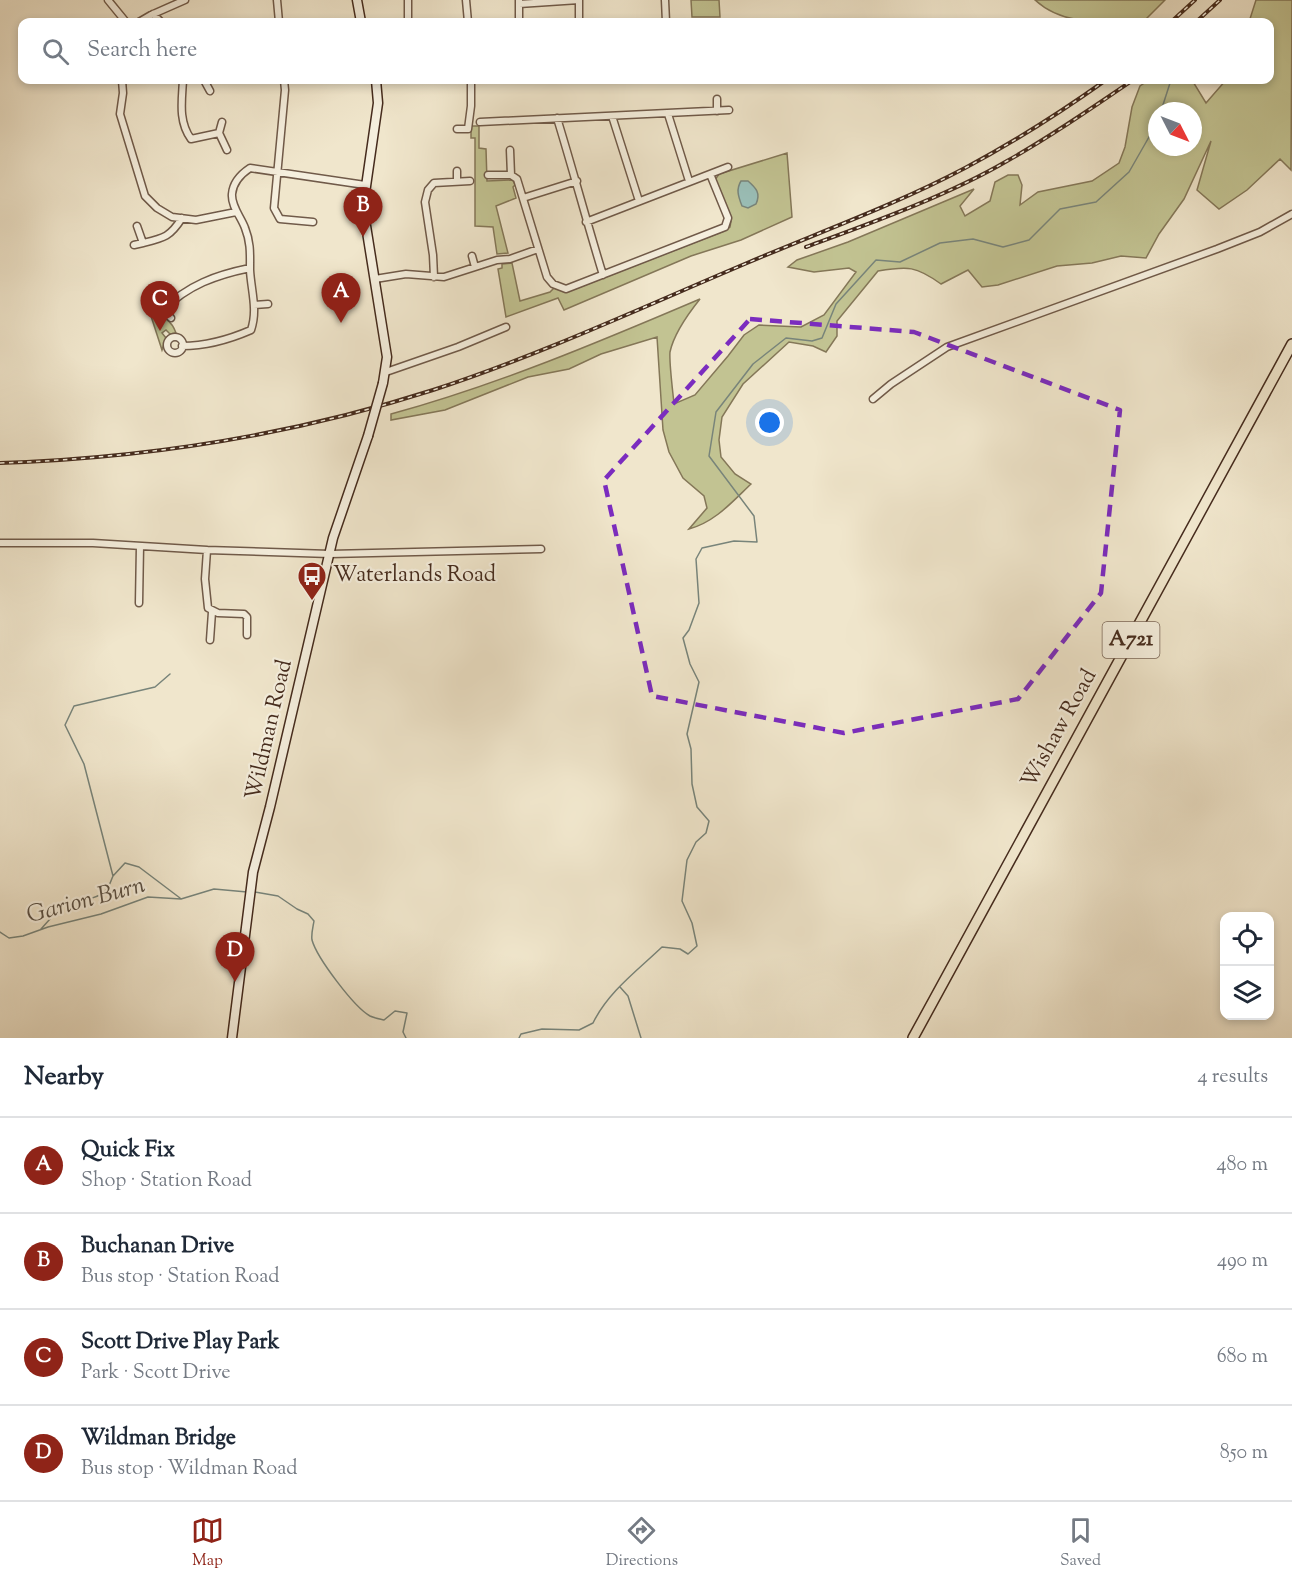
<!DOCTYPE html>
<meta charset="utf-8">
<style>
:root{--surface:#fff;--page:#f6f6f7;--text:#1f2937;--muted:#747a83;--line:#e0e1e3;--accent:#8f2418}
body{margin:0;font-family:"Sorts Mill Goudy",serif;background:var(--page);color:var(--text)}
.controls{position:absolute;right:18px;bottom:18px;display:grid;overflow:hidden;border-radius:12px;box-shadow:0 3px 9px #0003}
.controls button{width:54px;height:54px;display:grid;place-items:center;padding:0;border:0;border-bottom:2px solid var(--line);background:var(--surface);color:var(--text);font:30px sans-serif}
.compass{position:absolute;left:1148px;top:102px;width:54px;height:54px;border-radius:50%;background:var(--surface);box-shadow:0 3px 9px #0003;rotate:132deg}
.you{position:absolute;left:770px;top:423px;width:21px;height:21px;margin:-15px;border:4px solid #fff;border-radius:50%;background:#1a73e8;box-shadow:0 0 0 9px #1a73e833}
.badge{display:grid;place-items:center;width:39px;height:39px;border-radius:50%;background:var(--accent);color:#fff;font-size:20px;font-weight:700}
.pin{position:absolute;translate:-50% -50px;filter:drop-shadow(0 2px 3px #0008)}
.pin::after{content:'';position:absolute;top:32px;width:21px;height:18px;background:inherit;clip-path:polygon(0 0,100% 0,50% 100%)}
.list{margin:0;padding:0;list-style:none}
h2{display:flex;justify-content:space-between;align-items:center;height:78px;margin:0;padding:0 24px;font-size:26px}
h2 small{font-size:20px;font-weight:400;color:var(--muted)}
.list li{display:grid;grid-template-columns:39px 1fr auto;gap:18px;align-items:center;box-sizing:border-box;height:96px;padding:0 24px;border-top:2px solid var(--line)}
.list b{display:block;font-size:22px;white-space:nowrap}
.list p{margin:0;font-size:20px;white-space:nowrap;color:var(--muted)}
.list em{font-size:20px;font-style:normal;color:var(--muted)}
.icon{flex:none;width:33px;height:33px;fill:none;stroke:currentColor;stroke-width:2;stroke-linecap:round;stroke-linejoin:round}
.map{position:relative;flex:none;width:1292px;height:1038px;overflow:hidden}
.search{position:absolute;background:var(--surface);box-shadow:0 3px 9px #0003;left:18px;right:18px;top:18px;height:66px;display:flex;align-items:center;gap:15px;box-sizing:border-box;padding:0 21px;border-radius:12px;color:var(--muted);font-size:22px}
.sheet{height:462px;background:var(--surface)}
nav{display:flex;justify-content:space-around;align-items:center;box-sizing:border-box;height:84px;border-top:2px solid var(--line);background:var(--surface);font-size:16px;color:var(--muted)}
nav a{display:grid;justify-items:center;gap:3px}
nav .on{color:var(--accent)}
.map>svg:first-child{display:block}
</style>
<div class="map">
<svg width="1292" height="1038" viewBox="0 0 1292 1038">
<rect width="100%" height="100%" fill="#f0e6cc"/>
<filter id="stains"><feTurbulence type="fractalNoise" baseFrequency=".00333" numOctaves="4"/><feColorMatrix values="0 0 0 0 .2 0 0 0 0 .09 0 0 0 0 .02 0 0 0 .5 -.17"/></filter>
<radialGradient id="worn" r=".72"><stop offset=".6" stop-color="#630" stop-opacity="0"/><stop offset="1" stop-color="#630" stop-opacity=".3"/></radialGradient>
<!-- green -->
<path fill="#c2c392" stroke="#847758" stroke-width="1.5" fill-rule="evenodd" d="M 691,0 L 719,0 L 720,17 L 692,17 Z
M 1035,0 L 1165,0 L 1143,22 C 1106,22 1064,27 1035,0 Z
M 1256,0 L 1292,0 L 1291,170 L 1280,159 L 1247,190 L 1219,209 L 1197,190 L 1211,141 L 1184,199 L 1159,234 L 1146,258 L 1121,256 L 1092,263 L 1057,266 L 998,285 L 982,287 L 968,270 L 941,284 C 916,266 908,266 878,271 L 837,321 L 837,336 L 826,352 L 813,346 L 789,342 L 743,384 L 722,417 L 719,440 L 721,457 L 735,474 L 751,484 C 732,502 715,522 689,529 L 707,508 L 704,496 L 683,478 L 669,452 L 663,430 L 657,337 L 601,354 L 569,369 L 528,377 L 445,410 L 391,420 L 391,414 C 497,385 599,342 700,299 C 688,314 674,333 670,352 C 669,362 673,393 674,404 L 695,395 L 728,356 L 744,335 L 759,325 L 801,327 L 824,315 L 856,272 L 849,268 L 814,272 L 788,267 L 797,260 L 848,242 L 974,189 L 960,206 L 965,216 L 990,201 L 995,182 L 1008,175 L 1018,175 L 1022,185 L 1020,205 L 1038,192 L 1092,181 L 1119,163 L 1125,147 L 1132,107 L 1140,86 L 1149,80 L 1192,80 L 1206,103 L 1226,80 L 1270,80 L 1270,22 L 1249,22 ZM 1157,111 L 1193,111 L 1193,147 L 1157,147 Z
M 471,126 L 479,126 L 479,148 L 486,149 L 487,181 L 513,180 L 515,185 L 513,187 L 516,198 L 496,206 L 508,253 L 497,254 L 493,227 L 475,226 L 475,138 L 471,138 Z
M 787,153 L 792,217 L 741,240 L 691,256 L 564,310 L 558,298 L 506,317 L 498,269 L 502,268 L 502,264 L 512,263 L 520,301 L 550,292 L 554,288 L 566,291 L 575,289 L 724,231 L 730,227 L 731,221 L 715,180 L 719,174 Z
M 150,313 C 162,314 172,321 176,333 L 170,334 L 166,330 L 162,333 L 166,338 L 162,350 Z"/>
<!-- water -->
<path fill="#9abfb8" stroke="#78847a" stroke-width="1.5" d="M 741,181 L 748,181 C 756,188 761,193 756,204 L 748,208 L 742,206 C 738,196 736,189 741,181 Z"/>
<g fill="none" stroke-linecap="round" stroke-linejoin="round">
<!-- stream -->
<path stroke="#78847a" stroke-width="1.5" d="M 1161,111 L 1171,80
M 170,674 L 155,687 L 74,706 L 65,725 L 84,764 L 113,876 L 125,863 L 139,867 L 180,898
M 255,892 L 278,896 L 297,909 L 308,914 L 314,921 C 313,927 311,934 312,940 C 317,958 354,1007 370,1016 C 374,1018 380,1019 384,1020 L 395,1011 L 407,1013 L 403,1032 L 406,1038
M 41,929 L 50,919 L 53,906 C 68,902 99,901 107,889 C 110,885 111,880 113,876
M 0,932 L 9,938 L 23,936 L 48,927 L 101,914 L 148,897 L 181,899 L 214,889 L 247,892
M 620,987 L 628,996 L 641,1038
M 519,1038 L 521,1034 L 542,1029 L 579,1030 L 593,1023 C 608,992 638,970 662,947 L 680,949 L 688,954 L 697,946 L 692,923 L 682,901 L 687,860 L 696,842 L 706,833 L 709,821 L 697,807 L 692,784 L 691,749 L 687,734 L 699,682 L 690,664 L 683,638 L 689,630 L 699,603 L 696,559 L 702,548 L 734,541 L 757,542 L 754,516 L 709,456 L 716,412 L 753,364 L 786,338 L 812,341 L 822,338 L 836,304 L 876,260 L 900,262 L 940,243 L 973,239 L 1003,247 L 1029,240 L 1060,209 L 1096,202 L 1129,172 L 1157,123"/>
<!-- minor casing -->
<g stroke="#705a49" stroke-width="9">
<path id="minor" d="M 108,0 L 126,22
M 277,0 L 279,22
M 408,0 L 408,22
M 466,0 L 468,22
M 519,0 L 519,22
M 665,0 L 666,22
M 519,4 L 579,0 L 579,22
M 153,14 L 161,22
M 139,22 L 151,15 L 185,0
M 122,80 L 123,93 L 120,114 L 145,196 L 157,208 L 172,217 L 196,220 L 236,212
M 183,80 C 182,100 178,121 191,139 L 219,133
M 204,80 L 210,91
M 284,80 L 285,90 L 274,208 L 280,219 L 313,222
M 717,99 L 717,111
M 668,114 L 689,181
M 612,116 L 639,201
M 557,118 C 573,170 587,223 603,275
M 222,122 L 219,133 L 227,150
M 480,122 L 729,110
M 457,129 L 468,129 L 471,106 L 471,80
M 510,150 L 511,175
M 488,175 L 511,175 L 517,179 L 547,277 L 553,284 L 566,289 L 725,227 L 728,218 L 710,174
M 457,181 L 457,171
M 523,198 L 577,181
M 586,222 L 728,167
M 137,226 L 143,243 C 164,238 170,237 182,218
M 134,245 L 143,243
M 472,256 L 475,267
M 434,277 L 433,255 L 425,202 L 428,190 L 434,183 L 470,181
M 375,279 L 406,274 L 444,277 L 497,260 L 510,259 L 538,249
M 254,305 L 268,304
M 171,318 L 163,310 C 188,285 216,275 250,268
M167 345a8 8 0 1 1 16 0a8 8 0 1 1-16 0Z
M 182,346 C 207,346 228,340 251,330 C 258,310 251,290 250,270 C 250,255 251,243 245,228 C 241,217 231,206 232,194 C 233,182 241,174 250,168 L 365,185
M 386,372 L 458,347 L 506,327
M 873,399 L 891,384 L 947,347 L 1217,249 L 1260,232 L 1292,214
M 0,543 L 93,543 L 207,550 L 330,554 L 541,549
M 207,550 L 205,579 L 208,608 L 218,613 L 244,614 L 247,617 L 247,635
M 139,603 L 140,546
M 210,640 L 212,612"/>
</g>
<!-- secondary casing -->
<g stroke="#452b1d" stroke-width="11">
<path id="secondary" d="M 357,0 L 361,22
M 376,80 L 378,103 L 363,207 L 387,357 L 383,383
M 232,1038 L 253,872 L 270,807 L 333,538 L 368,436"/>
</g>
<!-- primary casing -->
<g stroke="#452b1d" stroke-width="12">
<path id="primary" d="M 913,1038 L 1292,344"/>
</g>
<!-- minor -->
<use href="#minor" stroke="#f5efde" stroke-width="6"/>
<!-- secondary -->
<use href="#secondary" stroke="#f5efde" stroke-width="8"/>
<!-- primary -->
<use href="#primary" stroke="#f0e6cc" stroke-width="9"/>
<!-- rail casing -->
<g stroke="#452b1d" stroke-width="4">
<path id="rail" d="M 1171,22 L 1195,0
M 1196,22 L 1220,0
M 806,247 C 871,223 947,196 1007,161 C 1050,137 1092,108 1133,80
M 0,463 C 147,458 293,435 433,390 C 540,355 643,307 747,263 C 820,232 895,205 965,168 C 1014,142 1061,112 1106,80"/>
</g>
<!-- rail -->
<use href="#rail" stroke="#f5efde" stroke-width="1.5" stroke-dasharray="4.5" stroke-linecap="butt"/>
<!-- secondary-bridge casing -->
<g stroke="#452b1d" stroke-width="11" stroke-linecap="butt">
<path id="secondary-bridge" d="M 368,436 L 383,383"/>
</g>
<!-- secondary-bridge -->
<use href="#secondary-bridge" stroke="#f5efde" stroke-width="8"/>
</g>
<!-- marked area -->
<path fill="none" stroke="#7b2cbf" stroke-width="4.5" stroke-dasharray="12 8" stroke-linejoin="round" d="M 750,319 L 914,332 L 1120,410 L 1101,593 L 1018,699 L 844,733 L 652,696 L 604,480 Z"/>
<!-- icons -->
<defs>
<g id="bus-pin" transform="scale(1.5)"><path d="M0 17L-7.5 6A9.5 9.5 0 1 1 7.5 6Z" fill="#8f2418" stroke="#f5efde"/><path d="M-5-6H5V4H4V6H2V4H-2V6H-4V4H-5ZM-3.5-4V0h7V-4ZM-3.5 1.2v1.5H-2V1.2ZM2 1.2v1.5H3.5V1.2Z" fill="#fff"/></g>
</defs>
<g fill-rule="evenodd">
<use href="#bus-pin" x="312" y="576"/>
</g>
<g text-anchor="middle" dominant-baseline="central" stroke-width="4.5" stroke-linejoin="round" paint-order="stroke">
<!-- shield labels -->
<rect fill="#f5efde" stroke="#7a6657" stroke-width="1.5" x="1102.5" y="622" width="57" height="36" rx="4.5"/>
<g font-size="21" font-weight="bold" fill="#452b1d">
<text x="1131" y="640">A721</text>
</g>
<!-- poi labels -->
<g font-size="22" fill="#452b1d" stroke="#f5efde" text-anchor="start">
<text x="333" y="576">Waterlands Road</text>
</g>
<!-- street labels -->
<g font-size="22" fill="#452b1d" stroke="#f5efde">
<text transform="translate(1060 729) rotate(-61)">Wishaw Road</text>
<text transform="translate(270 730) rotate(-77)">Wildman Road</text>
</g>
<!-- water labels -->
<g font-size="24" font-style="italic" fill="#5a5044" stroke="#f5efde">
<text transform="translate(86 901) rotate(-15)">Garion Burn</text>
</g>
</g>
<rect width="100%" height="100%" filter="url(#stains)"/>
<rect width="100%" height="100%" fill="url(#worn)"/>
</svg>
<div class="controls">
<button><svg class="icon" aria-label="locate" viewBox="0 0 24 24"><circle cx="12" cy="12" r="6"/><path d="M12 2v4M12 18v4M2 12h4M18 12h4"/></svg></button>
<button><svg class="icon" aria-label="layers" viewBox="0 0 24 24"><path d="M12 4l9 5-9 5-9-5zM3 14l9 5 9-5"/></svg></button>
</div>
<svg class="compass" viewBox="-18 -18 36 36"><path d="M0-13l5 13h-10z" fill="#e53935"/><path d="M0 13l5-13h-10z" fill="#747a83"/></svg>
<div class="you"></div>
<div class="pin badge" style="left:341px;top:323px">A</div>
<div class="pin badge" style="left:363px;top:237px">B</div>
<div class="pin badge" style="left:160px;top:331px">C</div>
<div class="pin badge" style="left:235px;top:982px">D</div>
<div class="search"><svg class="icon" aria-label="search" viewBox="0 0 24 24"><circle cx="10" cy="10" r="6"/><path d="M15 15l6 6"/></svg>Search here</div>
</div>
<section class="sheet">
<h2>Nearby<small>4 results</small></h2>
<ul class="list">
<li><span class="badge">A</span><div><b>Quick Fix</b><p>Shop · Station Road</p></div><em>480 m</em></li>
<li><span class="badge">B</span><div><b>Buchanan Drive</b><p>Bus stop · Station Road</p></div><em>490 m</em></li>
<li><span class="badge">C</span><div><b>Scott Drive Play Park</b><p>Park · Scott Drive</p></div><em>680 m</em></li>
<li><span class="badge">D</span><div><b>Wildman Bridge</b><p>Bus stop · Wildman Road</p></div><em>850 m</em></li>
</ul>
</section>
<nav>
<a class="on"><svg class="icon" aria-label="map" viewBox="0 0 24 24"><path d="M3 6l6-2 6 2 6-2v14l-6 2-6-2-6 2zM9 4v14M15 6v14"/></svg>Map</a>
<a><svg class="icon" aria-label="directions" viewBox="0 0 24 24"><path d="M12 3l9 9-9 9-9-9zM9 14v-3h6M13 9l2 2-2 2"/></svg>Directions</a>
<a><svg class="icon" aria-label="saved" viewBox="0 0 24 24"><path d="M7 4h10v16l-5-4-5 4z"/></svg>Saved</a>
</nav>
